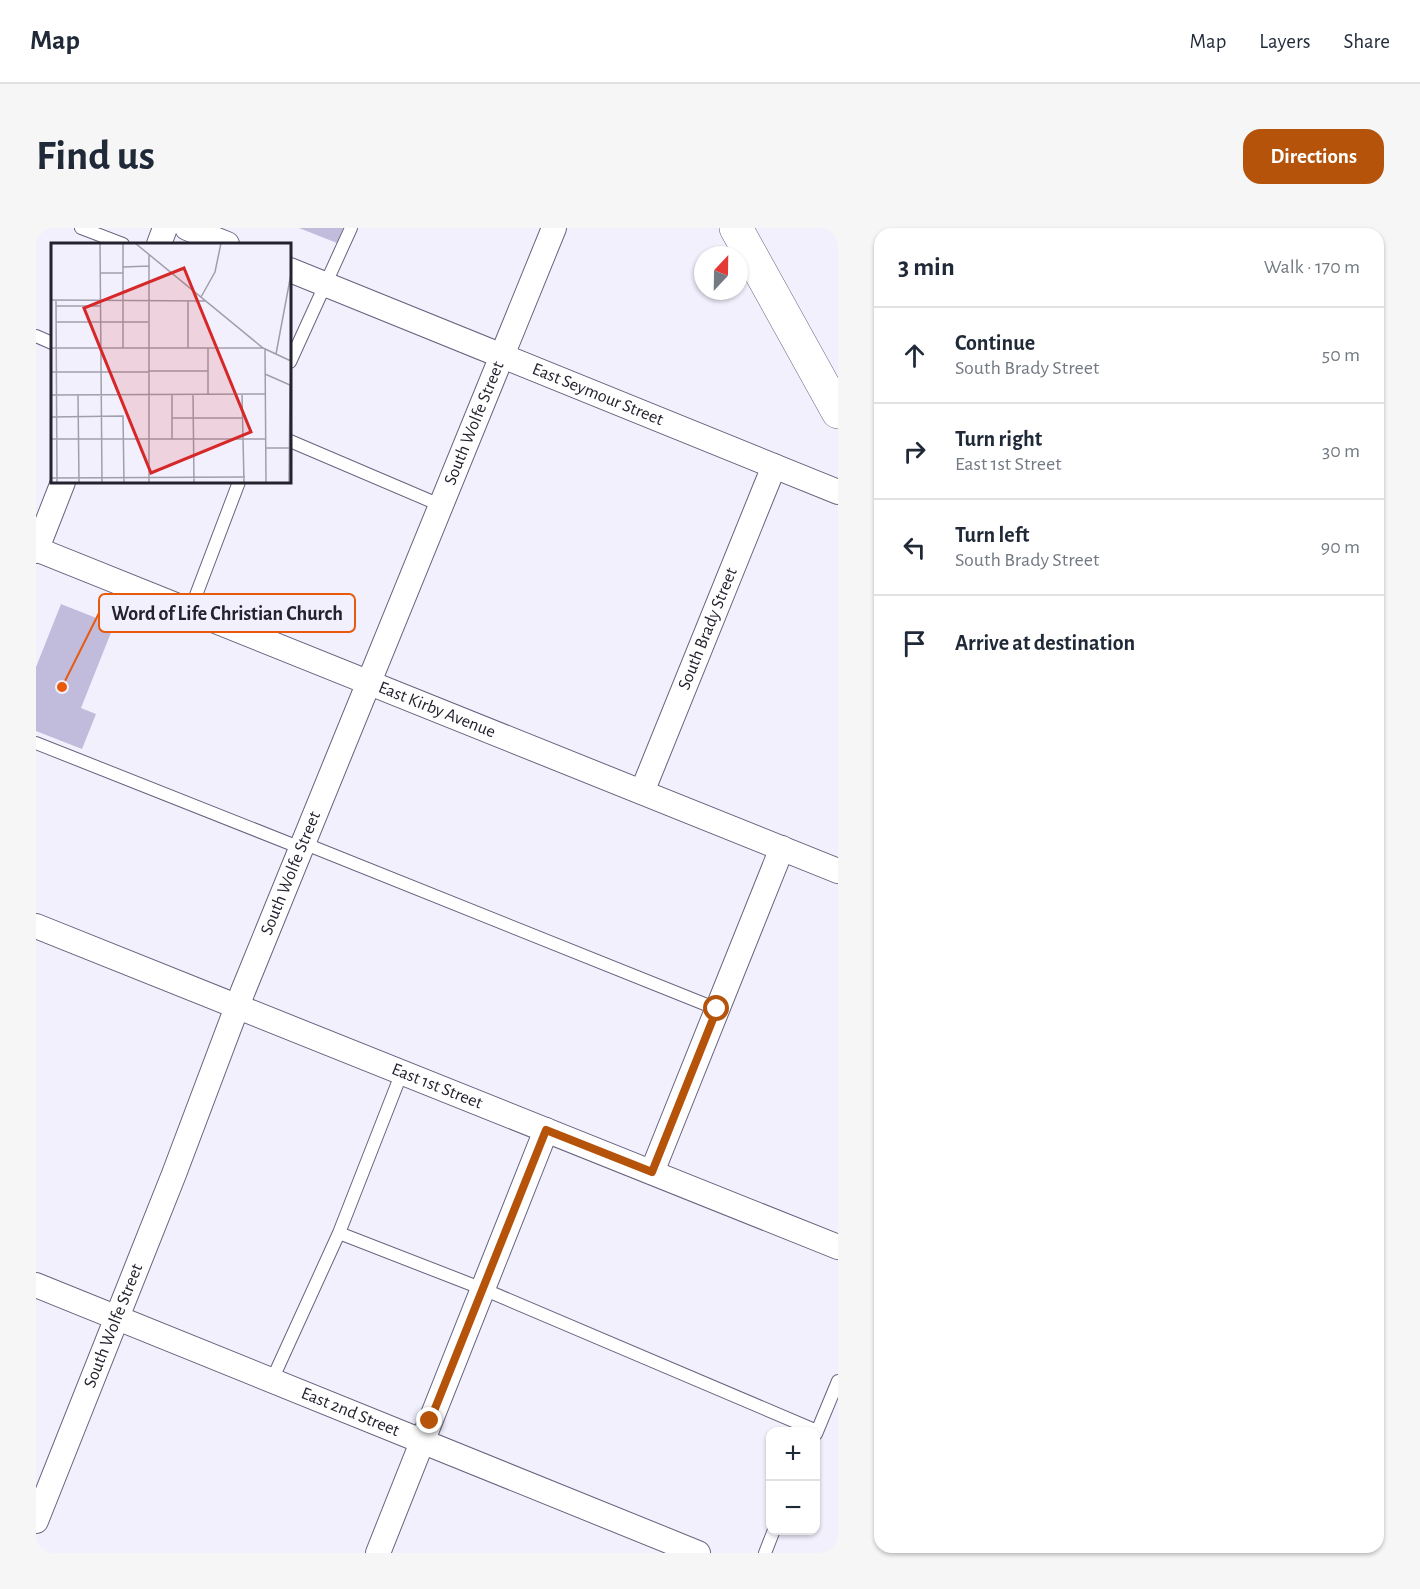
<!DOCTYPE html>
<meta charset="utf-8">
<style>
:root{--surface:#fff;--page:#f6f6f7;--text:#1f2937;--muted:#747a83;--line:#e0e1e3;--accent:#b45309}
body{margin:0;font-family:"Alegreya Sans",sans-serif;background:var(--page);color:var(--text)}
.controls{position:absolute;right:18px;bottom:18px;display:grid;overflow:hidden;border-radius:12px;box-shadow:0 2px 4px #0004}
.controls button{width:54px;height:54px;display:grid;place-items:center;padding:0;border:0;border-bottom:2px solid var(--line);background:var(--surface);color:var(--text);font:30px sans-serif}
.compass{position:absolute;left:658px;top:18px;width:54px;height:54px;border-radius:50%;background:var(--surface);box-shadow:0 2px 4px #0004;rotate:22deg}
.stop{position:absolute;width:18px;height:18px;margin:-14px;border:4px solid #b45309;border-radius:50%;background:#fff}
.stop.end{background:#b45309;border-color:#fff;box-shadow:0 2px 6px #0008}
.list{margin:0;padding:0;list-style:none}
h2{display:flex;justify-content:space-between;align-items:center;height:78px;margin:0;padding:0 24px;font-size:26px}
h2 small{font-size:20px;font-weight:400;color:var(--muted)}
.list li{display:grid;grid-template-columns:39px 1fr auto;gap:18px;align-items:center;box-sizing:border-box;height:96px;padding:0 24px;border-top:2px solid var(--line)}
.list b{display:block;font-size:22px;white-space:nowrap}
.list p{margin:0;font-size:20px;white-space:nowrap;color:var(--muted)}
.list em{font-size:20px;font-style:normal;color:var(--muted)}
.icon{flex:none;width:33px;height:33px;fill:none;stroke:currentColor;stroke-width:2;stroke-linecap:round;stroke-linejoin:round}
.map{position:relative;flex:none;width:802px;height:1325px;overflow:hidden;border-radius:18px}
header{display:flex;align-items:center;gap:36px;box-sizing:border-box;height:84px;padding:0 30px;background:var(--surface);border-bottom:2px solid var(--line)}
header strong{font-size:28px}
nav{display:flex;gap:33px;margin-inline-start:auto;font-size:21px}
.intro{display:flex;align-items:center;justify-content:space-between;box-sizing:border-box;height:144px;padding:0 36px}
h1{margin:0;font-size:42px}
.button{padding:15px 27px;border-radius:18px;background:var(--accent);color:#fff;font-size:21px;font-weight:700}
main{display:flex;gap:36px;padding:0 36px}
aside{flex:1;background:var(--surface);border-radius:18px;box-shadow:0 2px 4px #0004}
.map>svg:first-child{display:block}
</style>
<header>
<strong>Map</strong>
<nav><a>Map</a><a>Layers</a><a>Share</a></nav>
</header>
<div class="intro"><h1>Find us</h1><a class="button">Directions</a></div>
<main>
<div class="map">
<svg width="802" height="1325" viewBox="0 0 802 1325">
<rect width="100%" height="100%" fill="#f2f0fd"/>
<!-- building -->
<path fill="#c1bcdc" d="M 263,0 L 307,0 L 301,15 Z
M 25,376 L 78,397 L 45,480 L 60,486 L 46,521 L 0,503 L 0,439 Z"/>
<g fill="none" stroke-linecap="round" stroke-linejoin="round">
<!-- lane casing -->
<g stroke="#68637f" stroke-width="14">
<path id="lane" d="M 45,0 L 87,16
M 0,108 L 16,115
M 254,134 L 315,0
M 254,213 L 404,277
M 154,383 L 203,254
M 0,515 L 265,620
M 267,615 L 681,781
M 303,1005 L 366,844
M 236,1152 L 303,1005 L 447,1061 L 781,1203
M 780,1206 L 802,1153
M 729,1325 L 738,1302"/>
</g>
<!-- street casing -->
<g stroke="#68637f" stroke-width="26">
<g id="street">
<path d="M 151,0 L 191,16"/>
<path d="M 123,16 L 129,0"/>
<path id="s1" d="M 254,42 L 802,264"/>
<path id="s2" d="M 0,321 L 802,643"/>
<path d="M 0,323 L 27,254"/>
<path id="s3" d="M 606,564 L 738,238"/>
<path id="s4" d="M 0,698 L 802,1019"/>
<path d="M 616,944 L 746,620"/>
<path id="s5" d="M 0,1057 L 662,1325"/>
<path id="s6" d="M 0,1293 L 138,946 L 207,763 L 518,0"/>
<path d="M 342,1325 L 510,902"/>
</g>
</g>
<!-- secondary casing -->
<g stroke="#68637f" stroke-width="34">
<path id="secondary" d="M 700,0 L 802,184"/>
</g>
<!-- lane -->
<use href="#lane" stroke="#fff" stroke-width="12"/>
<!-- street -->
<use href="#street" stroke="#fff" stroke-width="24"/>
<!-- secondary -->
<use href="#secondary" stroke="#fff" stroke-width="33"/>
</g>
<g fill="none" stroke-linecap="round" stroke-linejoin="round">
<!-- route -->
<path stroke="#b45309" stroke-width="8" d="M 394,1193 L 510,902 L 616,944 L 681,781"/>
</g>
<g text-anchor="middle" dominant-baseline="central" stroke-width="4.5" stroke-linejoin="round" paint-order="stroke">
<!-- street labels -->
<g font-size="18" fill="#24222e" stroke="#f2f0fd">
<text stroke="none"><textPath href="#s1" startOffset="332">East Seymour Street</textPath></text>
<text stroke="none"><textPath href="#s6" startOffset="1182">South Wolfe Street</textPath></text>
<text stroke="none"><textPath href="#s3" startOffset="176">South Brady Street</textPath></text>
<text stroke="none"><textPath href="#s2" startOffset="432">East Kirby Avenue</textPath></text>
<text stroke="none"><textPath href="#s6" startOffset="696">South Wolfe Street</textPath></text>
<text stroke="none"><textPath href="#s4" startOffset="432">East 1st Street</textPath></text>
<text stroke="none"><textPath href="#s6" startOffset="210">South Wolfe Street</textPath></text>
<text stroke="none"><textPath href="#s5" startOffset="339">East 2nd Street</textPath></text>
</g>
</g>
<!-- overview -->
<g transform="translate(15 15)">
<rect width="240" height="240" fill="#f2f0fd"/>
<path fill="none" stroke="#a09eaa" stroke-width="1.5" d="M 49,0 L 51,240M 84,0 L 212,105 L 240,118M 98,12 L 98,240M 72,24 L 98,23M 49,30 L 72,30M 150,54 L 164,29 L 170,0M 0,57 L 155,58M 5,57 L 6,240M 5,63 L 49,63M 5,79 L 97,79M 0,105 L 212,105M 72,105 L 72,0M 137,105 L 137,58M 157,105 L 157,151M 214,105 L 215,240M 225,111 L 240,31M 97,128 L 157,128M 0,129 L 97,129M 214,131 L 239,142 L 238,240M 121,151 L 121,175M 142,151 L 143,240M 191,151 L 193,240M 0,152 L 214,151M 27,152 L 28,240M 0,174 L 72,173 L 73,240M 0,196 L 215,196M 121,196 L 121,175 L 191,175M 215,205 L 238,205M 0,235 L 194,234"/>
<path fill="#d62828" fill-opacity="0.15" stroke="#d62828" stroke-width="3" d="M 133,25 L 200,189 L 100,230 L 33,65 Z"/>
<rect width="240" height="240" fill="none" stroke="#24222e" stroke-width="3"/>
</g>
<!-- callouts -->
<path fill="none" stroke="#e8590c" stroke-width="2" d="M26 459L63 385"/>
<circle fill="#e8590c" stroke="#f2f0fd" stroke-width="2" cx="26" cy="459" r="6"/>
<rect fill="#f2f0fd" stroke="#e8590c" stroke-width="2" x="63" y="366" width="256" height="38" rx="6"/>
<g font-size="20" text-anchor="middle" font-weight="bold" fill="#24222e">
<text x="191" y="392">Word of Life Christian Church</text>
</g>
</svg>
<div class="controls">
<button>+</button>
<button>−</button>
</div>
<svg class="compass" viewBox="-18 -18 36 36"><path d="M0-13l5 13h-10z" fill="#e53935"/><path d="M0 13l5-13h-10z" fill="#747a83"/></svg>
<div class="stop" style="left:681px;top:781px"></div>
<div class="stop end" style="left:394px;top:1193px"></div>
</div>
<aside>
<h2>3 min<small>Walk · 170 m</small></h2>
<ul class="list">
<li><svg class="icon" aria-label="ahead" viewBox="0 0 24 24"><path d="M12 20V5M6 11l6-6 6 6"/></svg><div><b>Continue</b><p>South Brady Street</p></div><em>50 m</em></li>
<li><svg class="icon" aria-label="right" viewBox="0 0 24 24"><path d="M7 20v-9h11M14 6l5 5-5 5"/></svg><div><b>Turn right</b><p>East 1st Street</p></div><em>30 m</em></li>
<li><svg class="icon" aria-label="left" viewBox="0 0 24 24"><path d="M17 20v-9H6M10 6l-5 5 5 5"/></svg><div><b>Turn left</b><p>South Brady Street</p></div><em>90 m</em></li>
<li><svg class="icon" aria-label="arrive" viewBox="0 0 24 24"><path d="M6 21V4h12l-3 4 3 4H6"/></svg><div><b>Arrive at destination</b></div></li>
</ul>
</aside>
</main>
